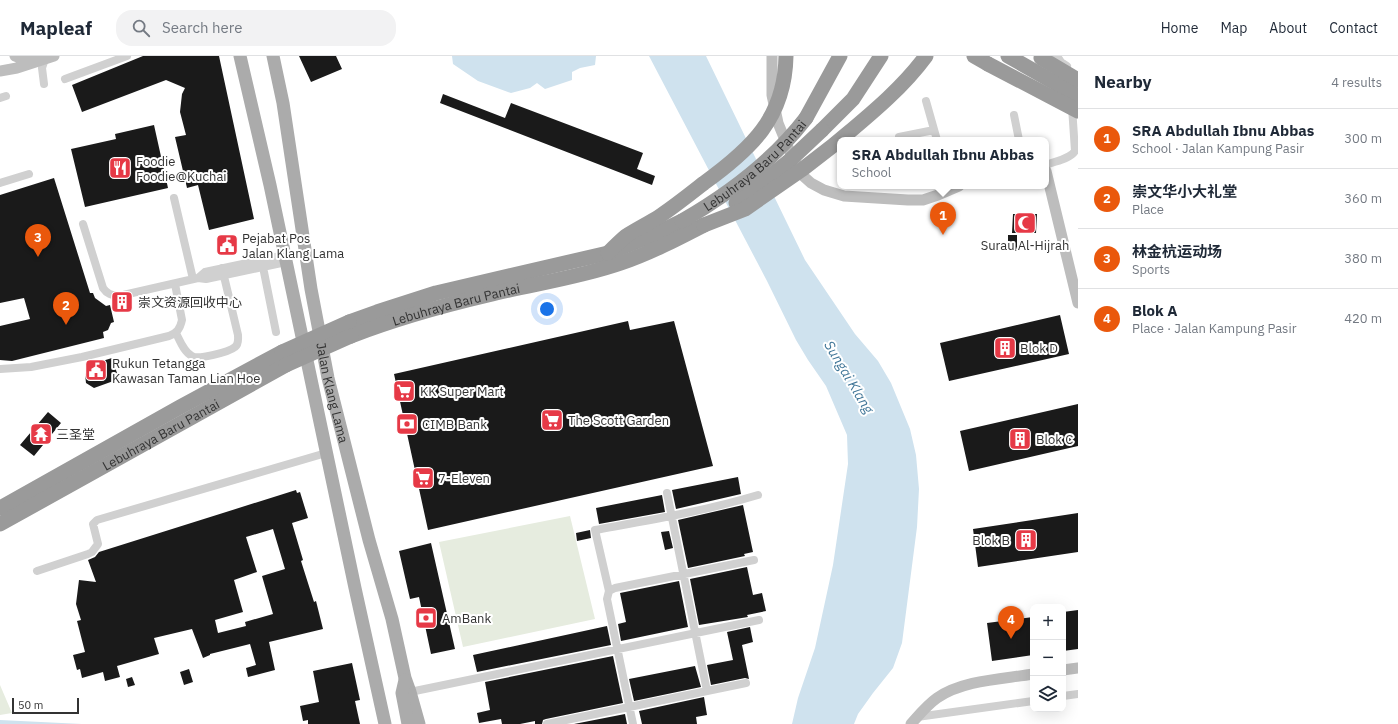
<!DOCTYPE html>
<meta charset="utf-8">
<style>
:root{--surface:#fff;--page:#f2f2f3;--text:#1f2937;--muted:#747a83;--line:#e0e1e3;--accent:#ea580c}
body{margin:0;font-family:"IBM Plex Sans","Noto Sans SC",sans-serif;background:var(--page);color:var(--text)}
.controls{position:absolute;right:12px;bottom:12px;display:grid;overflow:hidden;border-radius:8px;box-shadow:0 4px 16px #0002}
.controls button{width:36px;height:36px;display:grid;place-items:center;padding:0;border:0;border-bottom:1px solid var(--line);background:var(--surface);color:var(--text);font:20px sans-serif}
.scale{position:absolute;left:12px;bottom:10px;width:67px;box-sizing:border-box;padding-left:4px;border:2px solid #333;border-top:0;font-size:11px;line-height:14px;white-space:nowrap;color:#333;-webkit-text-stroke:3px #fff;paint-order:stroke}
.you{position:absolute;left:547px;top:253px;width:14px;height:14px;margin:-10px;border:3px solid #fff;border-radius:50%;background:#1a73e8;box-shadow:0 0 0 6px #1a73e833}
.badge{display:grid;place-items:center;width:26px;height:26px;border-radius:50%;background:var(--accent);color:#fff;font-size:13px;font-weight:700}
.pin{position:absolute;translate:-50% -33px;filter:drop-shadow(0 1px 2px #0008)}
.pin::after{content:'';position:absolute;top:21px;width:14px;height:12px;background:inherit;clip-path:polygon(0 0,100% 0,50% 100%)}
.popup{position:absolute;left:837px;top:81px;width:212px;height:52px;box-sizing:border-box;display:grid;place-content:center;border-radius:8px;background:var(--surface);filter:drop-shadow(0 1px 3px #0005);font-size:13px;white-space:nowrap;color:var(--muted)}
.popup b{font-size:15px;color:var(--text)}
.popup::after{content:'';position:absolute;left:50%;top:100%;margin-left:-8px;border:8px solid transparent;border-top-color:var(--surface)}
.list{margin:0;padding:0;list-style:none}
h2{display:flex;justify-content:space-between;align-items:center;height:52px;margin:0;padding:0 16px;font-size:17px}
h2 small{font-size:13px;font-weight:400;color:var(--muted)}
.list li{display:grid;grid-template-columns:26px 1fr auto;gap:12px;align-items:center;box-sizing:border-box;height:60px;padding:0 16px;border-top:1px solid var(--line)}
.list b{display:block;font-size:15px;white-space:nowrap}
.list p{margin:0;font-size:13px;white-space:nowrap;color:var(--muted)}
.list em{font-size:13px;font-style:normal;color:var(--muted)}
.icon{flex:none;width:22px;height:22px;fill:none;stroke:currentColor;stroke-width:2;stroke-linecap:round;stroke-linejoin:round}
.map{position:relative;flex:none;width:1078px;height:668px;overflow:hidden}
header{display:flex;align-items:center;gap:24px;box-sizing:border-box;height:56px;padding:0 20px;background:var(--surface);border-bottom:1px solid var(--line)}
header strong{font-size:19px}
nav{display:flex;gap:22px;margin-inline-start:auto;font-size:14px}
.search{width:280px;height:36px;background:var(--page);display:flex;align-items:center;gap:10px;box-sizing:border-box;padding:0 14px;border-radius:16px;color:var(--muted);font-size:15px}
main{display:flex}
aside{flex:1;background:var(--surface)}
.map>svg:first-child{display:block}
</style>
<header>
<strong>Mapleaf</strong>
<div class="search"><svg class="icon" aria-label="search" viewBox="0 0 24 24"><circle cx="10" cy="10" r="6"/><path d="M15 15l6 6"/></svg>Search here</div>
<nav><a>Home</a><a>Map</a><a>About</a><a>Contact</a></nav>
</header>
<main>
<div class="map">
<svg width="1078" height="668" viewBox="0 0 1078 668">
<rect width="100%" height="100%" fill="#fff"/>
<!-- green -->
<path fill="#e6ecdf" d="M 570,460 L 595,563 L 463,591 L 439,486 Z
M 0,629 L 12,657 L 0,659 Z"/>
<!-- water -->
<path fill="#cfe2ee" d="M 452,0 L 596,0 L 595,9 L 580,12 L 572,16 L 572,24 L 545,33 L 537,27 L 530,32 L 511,37 L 478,25 L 453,8 Z
M 649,0 L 706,0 L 805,204 L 855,278 L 878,305 L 891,327 L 910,373 L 916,399 L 919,433 L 917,471 L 902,587 L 893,612 L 873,637 L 858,658 L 854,668 L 792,668 L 798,642 L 815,592 L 833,509 L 848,408 L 847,379 L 826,330 L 808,304 L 796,284 L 767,225 Z
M 0,664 L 82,668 L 0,668 Z"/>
<!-- building -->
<path fill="#1a1a1a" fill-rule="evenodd" d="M 143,0 L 219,0 L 254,163 L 209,174 L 198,129 L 187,132 L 175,81 L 186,79 L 180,56 L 182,38 L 185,32 L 166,24 L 82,56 L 72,29 Z
M 299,0 L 336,0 L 342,13 L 311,26 Z
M 443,38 L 505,62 L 511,47 L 643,97 L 637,113 L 655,120 L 652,129 L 440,47 Z
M 154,69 L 168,132 L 85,151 L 71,93 L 116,83 L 115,78 Z
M 54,122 L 90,237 L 93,237 L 95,242 L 106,250 L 110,249 L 114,266 L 111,267 L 108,274 L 103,276 L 104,282 L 12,305 L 0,304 L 0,270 L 30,263 L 24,242 L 0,247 L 0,139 Z
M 1013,158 L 1037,158 L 1036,177 L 1012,177 Z
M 1008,179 L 1017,179 L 1017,195 L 1008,195 Z
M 1060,259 L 1069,298 L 949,325 L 940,287 Z
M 628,265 L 630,274 L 674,265 L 713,410 L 428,474 L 394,318 Z
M 112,302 L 119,323 L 94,332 L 86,327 L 85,318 L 88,315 L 86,310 Z
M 1078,348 L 1078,390 L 969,415 L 960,375 Z
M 48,356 L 61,367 L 34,400 L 20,389 Z
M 738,421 L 741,438 L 676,453 L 672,434 Z
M 296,434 L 297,437 L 300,436 L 308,462 L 292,467 L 303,504 L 301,505 L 314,546 L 316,545 L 323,573 L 269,586 L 275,614 L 248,621 L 246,612 L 256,609 L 250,588 L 210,598 L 210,599 L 203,602 L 192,573 L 154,582 L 159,598 L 117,610 L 120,621 L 105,625 L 103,616 L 82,622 L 80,613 L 77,614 L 73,599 L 85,596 L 77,565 L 81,564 L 76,548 L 79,524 L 96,526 L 88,504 L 95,501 L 99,496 ZM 273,473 L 285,513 L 262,520 L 273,558 L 245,566 L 246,570 L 218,577 L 215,564 L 243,556 L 234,524 L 257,516 L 246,481 Z
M 662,439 L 665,456 L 599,468 L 596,452 Z
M 743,449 L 753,496 L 744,498 L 745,500 L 688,512 L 678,464 Z
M 1078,457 L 1078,496 L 978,511 L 973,473 Z
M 590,474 L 591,482 L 577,485 L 576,477 Z
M 669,475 L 673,492 L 665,494 L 661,476 Z
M 431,487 L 455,593 L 431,598 L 419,541 L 410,543 L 399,495 Z
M 747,511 L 753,539 L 762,537 L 766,555 L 747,559 L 748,561 L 699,569 L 690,523 Z
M 679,525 L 688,571 L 621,585 L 618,568 L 626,566 L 620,537 Z
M 1078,554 L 1078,593 L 1063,595 L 1063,556 Z
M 1033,561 L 1033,599 L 992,605 L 987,567 Z
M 607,570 L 611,589 L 477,616 L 473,599 Z
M 750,571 L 753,586 L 742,589 L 749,623 L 745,622 L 711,629 L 707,609 L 733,604 L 727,576 Z
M 613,600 L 623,647 L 546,663 L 543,664 L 542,668 L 535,668 L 535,665 L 520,668 L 502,668 L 501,663 L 479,667 L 477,657 L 490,654 L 485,626 Z
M 352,607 L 360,644 L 355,645 L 360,668 L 308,668 L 308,664 L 303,665 L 300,650 L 319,646 L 313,615 Z
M 695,610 L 701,631 L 634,645 L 629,623 Z
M 189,613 L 193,626 L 184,629 L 180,616 Z
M 132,621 L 135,629 L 128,631 L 126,623 Z
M 704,641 L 707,659 L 696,661 L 697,668 L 642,668 L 639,655 Z
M 625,658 L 627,668 L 574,668 Z"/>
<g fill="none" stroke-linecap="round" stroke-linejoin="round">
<!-- street -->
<path stroke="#d0d0d0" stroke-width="8" d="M 1057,0 L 1061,6 L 1067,10
M 65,23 L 127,0
M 44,28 L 42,12 L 45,3
M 0,42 L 6,40
M 926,45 L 937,84
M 1014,59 L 1019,84
M 899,81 L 934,74
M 1046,109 C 1055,105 1070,103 1075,95 L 1072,51
M 0,127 L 29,118
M 174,142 L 193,223
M 83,168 L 103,232 C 107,238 111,239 119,240 L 198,222 L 206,223 L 286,206
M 263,211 L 276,276
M 198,222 L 205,216 L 285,199
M 176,277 C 180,285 184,296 192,300 C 198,304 229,296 235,291 C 239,288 238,283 238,279 L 222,212
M 0,313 L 31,311 L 82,301 L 169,280 C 177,277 180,273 182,264 L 175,228
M 667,437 L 707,635
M 37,515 L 88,498 L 92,496 L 98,488 L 93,468 L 97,464 L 326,397
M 609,535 L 595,474 C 650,464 705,455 758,439
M 410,636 L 759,564
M 1063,640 L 1078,638
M 917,661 L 1033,645
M 547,668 L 746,627
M 633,668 L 607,543 L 609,535 L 615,532 L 754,504"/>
<!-- secondary -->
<path stroke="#bdbdbd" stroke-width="11" d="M 15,0 C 20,3 26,1 32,0
M 772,0 L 772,39 L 778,67 L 790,96 L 802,119 L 811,127 L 824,134 L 844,140 L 908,144 L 923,144 L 938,139 L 959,130
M 0,15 L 17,12 L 54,0
M 1046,115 L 1078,247
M 1063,614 L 1078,612
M 911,668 C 919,659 927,649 937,642 C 963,624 1003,623 1033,618"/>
<!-- primary -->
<g stroke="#ababab" stroke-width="13">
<path d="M 240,0 L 270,129 L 355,532 L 385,668"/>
<path id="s1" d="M 273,0 L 283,47 L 311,233 L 328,322 L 369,484 L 392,563 L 405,622 L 410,636 L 419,668"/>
<path d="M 405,624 L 402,637 L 408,668"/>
</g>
<!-- highway -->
<g stroke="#9a9a9a" stroke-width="15">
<path d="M 974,0 L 988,8"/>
<path d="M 806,62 L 840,0"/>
<path d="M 822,74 L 853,43 L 881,0"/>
<path d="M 835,88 C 867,61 901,34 926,0"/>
<path d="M 349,266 L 377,256 L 436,237 L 608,197 L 653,179 L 682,165"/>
<path id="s2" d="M 351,280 C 395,263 441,250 488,239 C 532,228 578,222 621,207 C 650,197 677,183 704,169"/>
<path d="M 0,452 L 180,351 L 282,296"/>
<path id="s3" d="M 0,468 L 286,309"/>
</g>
<!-- highway-bridge -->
<g stroke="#9a9a9a" stroke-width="15">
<path d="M 1008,0 L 1078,40"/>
<path d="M 1041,2 L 1078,24"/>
<path d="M 988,8 L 1078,55"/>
<path d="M 736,147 L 788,106 L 822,74"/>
<path id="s4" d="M 682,165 C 729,138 773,105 806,62"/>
<path d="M 704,169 L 745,153 L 804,112 L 835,88"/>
<path d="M 608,197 C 614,191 620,185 626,180 C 637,173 649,167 660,160 C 675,150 690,138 704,127 C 751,93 785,62 786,0"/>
<path d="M 282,296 L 349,266"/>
<path d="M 286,309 L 351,280"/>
</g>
</g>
<!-- icons -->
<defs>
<g id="restaurant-square" transform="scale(1.15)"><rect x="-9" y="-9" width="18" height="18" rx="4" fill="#e63946" stroke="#fff"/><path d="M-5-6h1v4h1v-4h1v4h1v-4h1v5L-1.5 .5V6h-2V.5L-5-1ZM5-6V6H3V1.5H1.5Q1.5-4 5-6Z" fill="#fff"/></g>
<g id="mosque-square" transform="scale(1.15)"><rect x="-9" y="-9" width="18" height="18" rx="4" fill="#e63946" stroke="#fff"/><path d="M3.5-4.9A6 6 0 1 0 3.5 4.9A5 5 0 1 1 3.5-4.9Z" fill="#fff"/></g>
<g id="civic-square" transform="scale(1.15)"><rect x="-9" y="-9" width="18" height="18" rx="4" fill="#e63946" stroke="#fff"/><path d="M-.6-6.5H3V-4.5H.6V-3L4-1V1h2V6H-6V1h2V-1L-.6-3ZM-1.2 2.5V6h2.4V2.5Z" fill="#fff"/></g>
<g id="building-square" transform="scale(1.15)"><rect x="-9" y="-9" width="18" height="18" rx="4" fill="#e63946" stroke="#fff"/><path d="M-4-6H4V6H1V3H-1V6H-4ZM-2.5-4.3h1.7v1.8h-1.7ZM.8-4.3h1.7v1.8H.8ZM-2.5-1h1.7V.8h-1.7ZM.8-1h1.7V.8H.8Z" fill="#fff"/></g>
<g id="supermarket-square" transform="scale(1.15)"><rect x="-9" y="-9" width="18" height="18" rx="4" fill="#e63946" stroke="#fff"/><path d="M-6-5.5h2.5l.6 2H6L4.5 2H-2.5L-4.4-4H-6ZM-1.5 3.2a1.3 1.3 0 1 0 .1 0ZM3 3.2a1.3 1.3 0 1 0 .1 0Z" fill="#fff"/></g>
<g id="bank-square" transform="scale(1.15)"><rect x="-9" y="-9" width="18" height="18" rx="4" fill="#e63946" stroke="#fff"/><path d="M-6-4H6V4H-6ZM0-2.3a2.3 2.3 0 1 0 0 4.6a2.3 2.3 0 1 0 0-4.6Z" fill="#fff"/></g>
<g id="temple-square" transform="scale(1.15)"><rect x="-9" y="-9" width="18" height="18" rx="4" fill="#e63946" stroke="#fff"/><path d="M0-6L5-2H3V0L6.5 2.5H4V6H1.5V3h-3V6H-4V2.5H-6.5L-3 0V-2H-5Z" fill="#fff"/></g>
</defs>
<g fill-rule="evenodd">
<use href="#restaurant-square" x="120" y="112"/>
<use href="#mosque-square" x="1025" y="167"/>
<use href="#civic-square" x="227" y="189"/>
<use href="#building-square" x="122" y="246"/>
<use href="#building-square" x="1005" y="292"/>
<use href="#civic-square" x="96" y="314"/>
<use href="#supermarket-square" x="404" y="335"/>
<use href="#supermarket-square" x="552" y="364"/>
<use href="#bank-square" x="407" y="368"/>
<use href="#temple-square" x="41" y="378"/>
<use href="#building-square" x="1020" y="383"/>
<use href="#supermarket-square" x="423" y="422"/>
<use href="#building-square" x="1026" y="484"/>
<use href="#bank-square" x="426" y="562"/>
</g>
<g text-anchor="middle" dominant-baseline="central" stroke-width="4" stroke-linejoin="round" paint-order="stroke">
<!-- poi labels -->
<g font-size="13" fill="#333" stroke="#fff" text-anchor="start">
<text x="136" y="105">Foodie<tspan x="136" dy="15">Foodie@Kuchai</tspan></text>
<text x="242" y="182">Pejabat Pos<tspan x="242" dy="15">Jalan Klang Lama</tspan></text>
<text x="1025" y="189" text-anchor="middle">Surau Al-Hijrah</text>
<text x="138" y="246">崇文资源回收中心</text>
<text x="1020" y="292">Blok D</text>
<text x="112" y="307">Rukun Tetangga<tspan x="112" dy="15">Kawasan Taman Lian Hoe</tspan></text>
<text x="420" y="335">KK Super Mart</text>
<text x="568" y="364">The Scott Garden</text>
<text x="422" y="368">CIMB Bank</text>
<text x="56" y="378">三圣堂</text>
<text x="1036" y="383">Blok C</text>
<text x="438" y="422">7-Eleven</text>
<text x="1010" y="484" text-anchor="end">Blok B</text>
<text x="442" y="562">AmBank</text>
</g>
<!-- street labels -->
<g font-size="13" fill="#333" stroke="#fff">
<text stroke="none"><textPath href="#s4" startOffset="92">Lebuhraya Baru Pantai</textPath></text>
<text stroke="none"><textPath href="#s2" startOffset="110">Lebuhraya Baru Pantai</textPath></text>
<text stroke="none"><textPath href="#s1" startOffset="342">Jalan Klang Lama</textPath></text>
<text stroke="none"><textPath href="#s3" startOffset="184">Lebuhraya Baru Pantai</textPath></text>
</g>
<!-- water labels -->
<g font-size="14" font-style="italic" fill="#3f7597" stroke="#fff">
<text transform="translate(849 321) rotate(59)">Sungai Klang</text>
</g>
</g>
</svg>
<div class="controls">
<button>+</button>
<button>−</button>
<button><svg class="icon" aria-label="layers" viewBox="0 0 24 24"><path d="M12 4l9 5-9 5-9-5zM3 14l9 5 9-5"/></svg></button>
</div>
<div class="scale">50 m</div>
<div class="you"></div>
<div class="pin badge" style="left:943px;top:179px">1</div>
<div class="popup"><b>SRA Abdullah Ibnu Abbas</b>School</div>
<div class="pin badge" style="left:66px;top:269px">2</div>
<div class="pin badge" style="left:38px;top:201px">3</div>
<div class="pin badge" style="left:1011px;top:583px">4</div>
</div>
<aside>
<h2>Nearby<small>4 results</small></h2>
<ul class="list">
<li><span class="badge">1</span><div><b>SRA Abdullah Ibnu Abbas</b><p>School · Jalan Kampung Pasir</p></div><em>300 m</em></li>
<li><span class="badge">2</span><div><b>崇文华小大礼堂</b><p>Place</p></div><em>360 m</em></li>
<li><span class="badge">3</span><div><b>林金杭运动场</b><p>Sports</p></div><em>380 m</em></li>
<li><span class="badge">4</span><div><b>Blok A</b><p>Place · Jalan Kampung Pasir</p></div><em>420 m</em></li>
</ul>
</aside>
</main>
